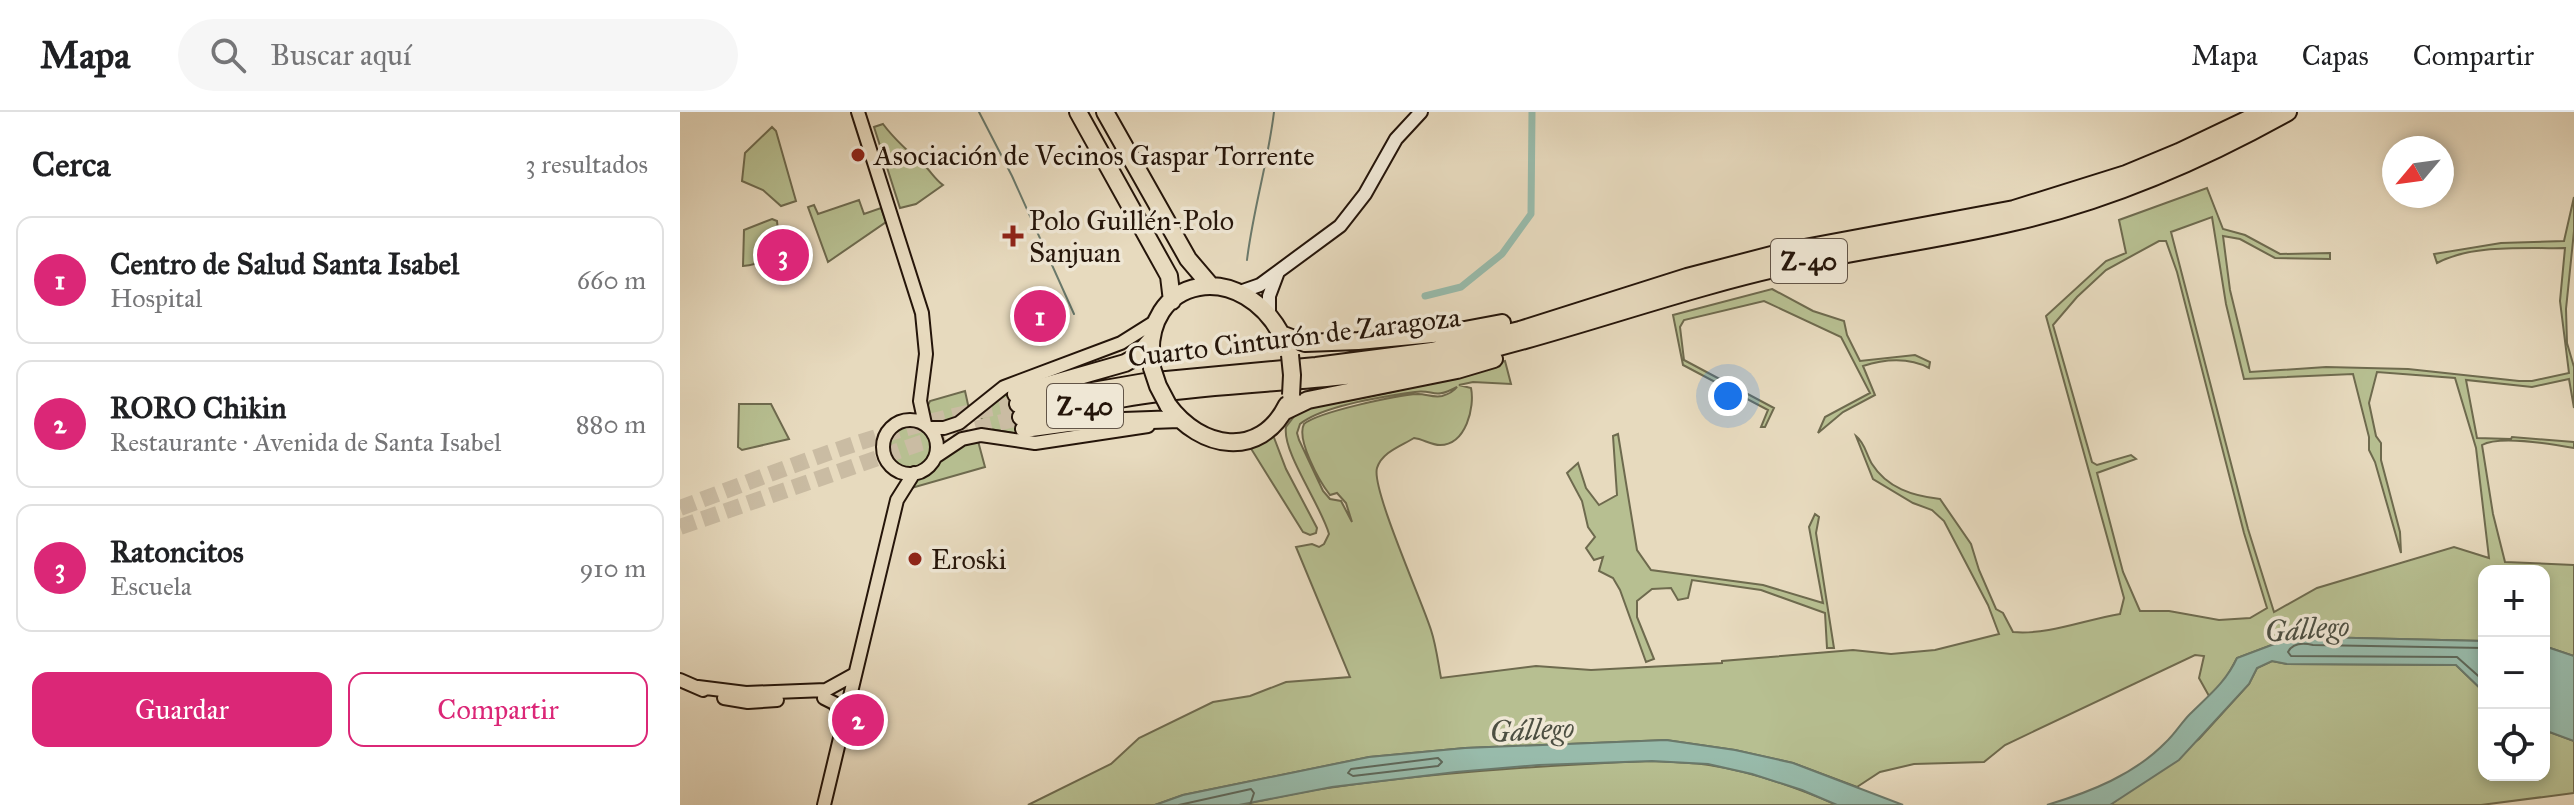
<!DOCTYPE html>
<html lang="es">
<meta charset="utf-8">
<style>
:root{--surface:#fff;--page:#f6f6f6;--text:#202124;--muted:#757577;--line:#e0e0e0;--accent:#db2777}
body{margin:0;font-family:"IM FELL Great Primer",serif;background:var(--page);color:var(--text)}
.controls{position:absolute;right:24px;bottom:24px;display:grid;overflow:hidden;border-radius:16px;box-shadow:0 4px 12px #0003}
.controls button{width:72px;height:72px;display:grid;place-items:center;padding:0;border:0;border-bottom:2px solid var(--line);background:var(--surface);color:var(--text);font:40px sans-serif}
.compass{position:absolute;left:1702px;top:24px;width:72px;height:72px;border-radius:50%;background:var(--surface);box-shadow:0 4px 12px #0003;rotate:241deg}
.you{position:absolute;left:1048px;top:284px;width:28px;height:28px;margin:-20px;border:6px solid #fff;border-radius:50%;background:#1a73e8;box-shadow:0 0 0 12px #1a73e833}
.badge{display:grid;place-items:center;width:52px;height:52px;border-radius:50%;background:var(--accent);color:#fff;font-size:26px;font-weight:700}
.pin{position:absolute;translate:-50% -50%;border:4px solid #fff;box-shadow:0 2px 8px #0006}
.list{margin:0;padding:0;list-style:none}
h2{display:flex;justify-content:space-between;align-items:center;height:104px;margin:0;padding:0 32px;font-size:34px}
h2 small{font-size:26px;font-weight:400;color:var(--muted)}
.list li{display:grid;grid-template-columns:52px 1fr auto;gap:24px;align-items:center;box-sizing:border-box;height:128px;margin:0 16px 16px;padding:0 16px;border:2px solid var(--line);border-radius:16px}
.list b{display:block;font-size:30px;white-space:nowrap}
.list p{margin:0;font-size:26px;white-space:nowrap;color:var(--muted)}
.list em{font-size:26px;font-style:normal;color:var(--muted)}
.actions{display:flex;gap:16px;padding:24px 32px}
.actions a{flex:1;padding:18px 0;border:2px solid var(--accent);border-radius:16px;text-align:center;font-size:28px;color:var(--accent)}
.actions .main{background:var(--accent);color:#fff}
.icon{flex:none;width:44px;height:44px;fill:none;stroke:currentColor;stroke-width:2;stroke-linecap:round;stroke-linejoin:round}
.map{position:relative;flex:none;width:1894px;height:693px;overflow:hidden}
header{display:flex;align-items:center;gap:48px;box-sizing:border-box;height:112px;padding:0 40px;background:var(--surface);border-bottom:2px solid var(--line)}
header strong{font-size:38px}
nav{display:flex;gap:44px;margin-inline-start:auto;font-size:28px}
.search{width:560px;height:72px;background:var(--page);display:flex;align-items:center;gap:20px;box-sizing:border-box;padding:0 28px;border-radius:44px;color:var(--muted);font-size:30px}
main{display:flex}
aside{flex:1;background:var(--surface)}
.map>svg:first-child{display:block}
</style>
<header>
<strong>Mapa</strong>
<div class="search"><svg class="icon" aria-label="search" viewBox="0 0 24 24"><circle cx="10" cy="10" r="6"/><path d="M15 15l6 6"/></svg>Buscar aquí</div>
<nav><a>Mapa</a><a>Capas</a><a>Compartir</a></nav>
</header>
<main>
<aside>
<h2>Cerca<small>3 resultados</small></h2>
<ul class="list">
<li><span class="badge">1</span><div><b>Centro de Salud Santa Isabel</b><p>Hospital</p></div><em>660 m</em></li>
<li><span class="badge">2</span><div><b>RORO Chikin</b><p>Restaurante · Avenida de Santa Isabel</p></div><em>880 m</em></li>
<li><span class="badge">3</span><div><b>Ratoncitos</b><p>Escuela</p></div><em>910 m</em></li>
</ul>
<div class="actions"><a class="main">Guardar</a><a>Compartir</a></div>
</aside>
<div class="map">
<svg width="1894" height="693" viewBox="0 0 1894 693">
<rect width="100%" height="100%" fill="#e7dabe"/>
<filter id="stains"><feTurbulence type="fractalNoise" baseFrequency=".0025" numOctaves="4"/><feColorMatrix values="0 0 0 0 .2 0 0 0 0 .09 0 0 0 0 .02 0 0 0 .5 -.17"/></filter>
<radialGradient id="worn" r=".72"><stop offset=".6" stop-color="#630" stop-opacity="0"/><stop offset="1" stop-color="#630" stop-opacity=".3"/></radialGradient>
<!-- green -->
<path fill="#b7bf91" stroke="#6e6a4e" stroke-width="2" fill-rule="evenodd" d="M 203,12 C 215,28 230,41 245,54 C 252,61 255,67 263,73 L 236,92 L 220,96 L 194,15 Z
M 92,15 L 96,19 L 116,89 L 101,94 L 83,78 L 62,69 L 65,41 Z
M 1527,76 L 1543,117 L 1565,123 L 1600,142 L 1650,141 L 1650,147 L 1595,146 L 1560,127 L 1543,124 L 1550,178 L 1570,260 L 1646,255 L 1728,257 L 1839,269 L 1852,269 L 1889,261 L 1880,189 L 1885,136 C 1844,137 1793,132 1757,151 L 1754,142 L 1821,131 L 1884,129 L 1894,85 L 1894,119 L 1886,197 L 1887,231 L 1894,255 L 1894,296 L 1889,267 L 1852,275 L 1786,268 L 1797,326 L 1831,327 L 1832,325 L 1894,330 L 1894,336 C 1872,332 1820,323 1802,333 L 1813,402 L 1825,450 L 1894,453 L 1894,544 L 1864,534 L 1864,459 L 1804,459 L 1804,529 L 1634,525 L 1621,522 L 1557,546 L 1544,570 L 1529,584 L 1519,566 L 1524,544 L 1515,543 L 1325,633 L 1304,650 L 1234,652 L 1200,660 L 1177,675 L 1113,651 L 1055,638 L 986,628 L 785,636 L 689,645 L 503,683 L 475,693 L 348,693 L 431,652 L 459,626 L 533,590 L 570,584 L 606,570 L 670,565 L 616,435 L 632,432 L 639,435 L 644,432 L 649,422 C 641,393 602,340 606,315 L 619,298 L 712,280 L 825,249 L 831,272 L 793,270 L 779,273 L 791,276 C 795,295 786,333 760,333 C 751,333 743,327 734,326 C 721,334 702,340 697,356 C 691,376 742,489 751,518 C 756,533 758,550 761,566 L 856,554 L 911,558 L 1042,551 L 1042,549 L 1173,538 L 1211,542 L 1255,538 L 1319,522 L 1308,493 L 1264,409 L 1252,398 L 1233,391 L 1193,367 L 1176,324 C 1185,331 1186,342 1192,352 C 1207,376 1233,384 1260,387 L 1291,432 L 1299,458 L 1316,497 L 1323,501 L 1333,520 C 1369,523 1404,508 1440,502 L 1444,486 L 1366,204 L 1426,149 L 1446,141 L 1439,108 ZM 1532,105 L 1546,192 L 1564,267 L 1673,262 L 1689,325 L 1689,338 L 1695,350 L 1721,441 L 1720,420 L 1701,348 L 1701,331 L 1696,324 L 1689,291 L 1697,260 L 1775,266 L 1796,336 L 1809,446 L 1774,435 L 1637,476 L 1594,500 L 1568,417 L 1491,120 ZM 1479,129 L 1486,129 L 1497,160 L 1564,421 L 1587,496 L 1570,506 L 1539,508 L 1489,499 L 1460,499 L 1443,460 L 1417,361 L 1456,347 L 1451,343 L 1417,353 L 1412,350 L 1373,213 L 1397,185 L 1426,158 ZM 777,275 C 774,279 769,282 762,284 C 754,286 746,282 738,282 C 717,283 638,300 624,312 C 616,327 639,369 650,383 L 657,381 L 666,391 L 672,410 L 661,389 L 650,387 L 643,379 L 619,328 L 617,321 L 620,312 C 642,294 706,284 735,280 C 754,277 753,288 777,275 Z
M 179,88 L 184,102 L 201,96 L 206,110 L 148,150 L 128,95 L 134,93 L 138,102 Z
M 92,107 L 97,109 C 100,132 88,153 63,154 L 64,118 Z
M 1092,177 L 1133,199 L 1164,209 L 1167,223 L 1180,249 L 1235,243 L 1250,250 L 1249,256 C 1229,245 1204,247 1183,254 L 1195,283 L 1163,300 L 1138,321 L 1145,305 L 1190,281 L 1161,225 L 1084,189 L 1004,208 L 1000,215 L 1004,248 L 1094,296 L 1085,315 L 1081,315 L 1088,298 L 1003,253 L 993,203 Z
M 335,277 L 345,323 L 304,316 L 300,300 L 321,283 Z
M 285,279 L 289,297 L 270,310 L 258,311 L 248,305 L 246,297 L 250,289 Z
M 59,292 L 91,292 L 109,327 L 62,338 L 58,335 Z
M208 334a22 22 0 1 1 44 0a22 22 0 1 1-44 0Z
M 938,322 L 957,438 L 971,458 L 1083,473 L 1143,491 L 1129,415 L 1135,402 L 1139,405 L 1136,421 L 1154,536 L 1147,536 L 1145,501 L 1081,478 L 1012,468 L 1008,486 L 998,488 L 991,476 L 972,477 L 957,489 L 957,505 L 974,547 L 966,550 L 940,478 L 933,466 L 919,459 L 923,445 L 914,448 L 906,436 L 915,425 L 908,415 L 902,389 L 887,361 L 898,351 L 906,376 L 919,393 L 937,383 L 933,324 Z
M 593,323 L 606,357 L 637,416 L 636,421 L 630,423 L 623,420 L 570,335 Z
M 298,329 L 305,355 L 228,377 C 234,369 269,338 278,334 C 284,331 292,330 298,329 Z
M 1592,549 L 1607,552 L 1776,553 L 1804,580 L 1804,663 L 1864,663 L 1864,618 L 1894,629 L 1894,681 L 1801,693 L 1430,693 L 1519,627 L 1569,572 L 1577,556 Z
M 972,649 C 991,650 1011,650 1029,653 C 1074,660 1116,675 1157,693 L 559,693 C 591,687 623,679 655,675 C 760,660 866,653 972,649 Z"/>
<!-- water -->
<path fill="#98bbab" stroke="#6a796b" stroke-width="2" d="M 1621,522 L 1634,525 L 1804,529 L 1804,580 L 1776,553 L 1607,552 L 1592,549 L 1577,556 L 1569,572 L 1499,648 L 1430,693 L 1367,693 C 1410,680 1454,663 1486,630 C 1495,622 1501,611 1510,602 C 1528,584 1546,570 1557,546 Z
M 1864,534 L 1894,544 L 1894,629 L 1864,618 Z
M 986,628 L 1055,638 L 1113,651 L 1223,693 L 1157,693 L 1122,678 L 1072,662 L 1028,652 L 972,649 L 859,653 L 776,660 L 652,675 L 559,693 L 475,693 L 503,683 L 689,645 L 785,636 Z"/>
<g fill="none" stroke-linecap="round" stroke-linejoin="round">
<!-- shore -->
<path stroke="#5e685a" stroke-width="2" d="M 1804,536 L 1633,533 C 1624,531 1613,530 1608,540 L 1611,544 L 1777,545 L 1804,569
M 758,646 L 762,650 L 758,654 L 673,664 L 668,661 L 671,657 Z
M 499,693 L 571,677 L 574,681 L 570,693"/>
<!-- stream -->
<path stroke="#6a796b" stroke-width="2" d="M 299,0 L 332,64 L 394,202
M 567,148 C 573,98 588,50 594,0"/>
<!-- canal -->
<path stroke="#98bbab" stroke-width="7" d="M 745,184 L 781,175 L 802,158 L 822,142 L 851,102 L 852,0"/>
<!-- highway-tunnel -->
<path stroke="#cabca3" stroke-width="16" stroke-dasharray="16 8" stroke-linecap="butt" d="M 0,396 C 109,355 223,308 338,292
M 0,415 L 241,331 L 341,305"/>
<!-- secondary casing -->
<g stroke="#25150a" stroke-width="16">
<path id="secondary" d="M 560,180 L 580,173 L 660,114 L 685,82 L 716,27 L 741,0
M 589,203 L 589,184 L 598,160"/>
</g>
<!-- primary casing -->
<g stroke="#25150a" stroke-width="16">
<path id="primary" d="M 178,0 L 242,201 L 246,242 L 240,289 L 245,312
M203 335a27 27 0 1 1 54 0a27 27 0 1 1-54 0Z
M 250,316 L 264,316 L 279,311 L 324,275 L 441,231 L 476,209
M 255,345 L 282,327 L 301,323 L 355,331 L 468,314
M 0,568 L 23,578
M 18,575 L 66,581 L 146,578 L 175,562
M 44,586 L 68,590 L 97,588
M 144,586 L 154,591 L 164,605
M 144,693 L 217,388 L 234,361"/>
</g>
<!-- highway casing -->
<g stroke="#25150a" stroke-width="20">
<path id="highway" d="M 398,0 L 489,164 L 492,189
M 425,0 L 508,147 L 531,174
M 601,222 L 625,231 L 678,229 L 774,220 L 822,211
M 472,256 C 458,161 566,144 605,230
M 336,282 L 445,251 L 456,245 L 471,228
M 338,292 L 465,270 L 636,254 L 752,239 L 840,218 L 1007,165 L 1103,140 L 1334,97 L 1446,62 L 1499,40 L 1583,0
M 488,293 C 520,337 580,348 607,293
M 603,300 L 628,288 L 777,258 L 814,247
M 341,305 C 384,297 428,288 471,282 C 564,269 660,270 752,251 C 877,225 996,177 1121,151 C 1191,136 1263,127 1334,110 C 1430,88 1522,48 1608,0
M 344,317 L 388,311 L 499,307"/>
</g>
<!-- secondary -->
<use href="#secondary" stroke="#efe7d5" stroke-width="12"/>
<!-- primary -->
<use href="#primary" stroke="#e7dabe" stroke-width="12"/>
<!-- highway -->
<use href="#highway" stroke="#e7dabe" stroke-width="16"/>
<!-- highway-bridge casing -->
<g stroke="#25150a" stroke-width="20" stroke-linecap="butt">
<path id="highway-bridge" d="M 610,243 L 612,263 L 611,283
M 472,256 L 478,274 L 488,293"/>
</g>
<!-- highway-bridge -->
<use href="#highway-bridge" stroke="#e7dabe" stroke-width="16"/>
</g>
<!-- markers -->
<g fill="#8f2418" stroke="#efe7d5" stroke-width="3">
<circle cx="178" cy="43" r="8"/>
<path d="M329 112h8v8h8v8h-8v8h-8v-8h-8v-8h8z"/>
<circle cx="235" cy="447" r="8"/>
</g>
<g text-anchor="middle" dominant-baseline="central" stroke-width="7" stroke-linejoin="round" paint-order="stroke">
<!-- shield labels -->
<g fill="#efe7d5" stroke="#625447" stroke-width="2">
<rect x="1091" y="127" width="76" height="44" rx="6"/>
<rect x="367" y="272" width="76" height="44" rx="6"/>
</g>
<g font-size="26" font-weight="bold" fill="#25150a">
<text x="1129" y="149">Z-40</text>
<text x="405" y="294">Z-40</text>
</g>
<!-- poi labels -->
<g font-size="28" fill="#25150a" stroke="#efe7d5" text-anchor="start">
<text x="194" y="43">Asociación de Vecinos Gaspar Torrente</text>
<text x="349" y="108">Polo Guillén-Polo<tspan x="349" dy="32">Sanjuan</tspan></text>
<text x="251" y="447">Eroski</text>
</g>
<!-- street labels -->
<g font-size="28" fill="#25150a" stroke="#efe7d5">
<text transform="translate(614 225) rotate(-7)">Cuarto Cinturón de Zaragoza</text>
</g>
<!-- water labels -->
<g font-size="30" font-style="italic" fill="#4d4f42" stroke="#efe7d5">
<text transform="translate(1627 517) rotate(-4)">Gállego</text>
<text transform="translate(852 618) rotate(-3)">Gállego</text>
</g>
</g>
<rect width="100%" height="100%" filter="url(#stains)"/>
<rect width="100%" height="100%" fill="url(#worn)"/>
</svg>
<div class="controls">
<button>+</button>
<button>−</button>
<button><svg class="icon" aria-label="locate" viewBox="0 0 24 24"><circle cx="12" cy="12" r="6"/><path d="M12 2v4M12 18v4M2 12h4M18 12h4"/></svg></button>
</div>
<svg class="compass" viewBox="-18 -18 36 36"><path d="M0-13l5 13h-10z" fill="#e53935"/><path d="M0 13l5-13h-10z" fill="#757577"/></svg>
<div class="you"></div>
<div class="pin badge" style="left:360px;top:204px">1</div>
<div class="pin badge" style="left:178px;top:608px">2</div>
<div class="pin badge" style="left:103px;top:143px">3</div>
</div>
</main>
